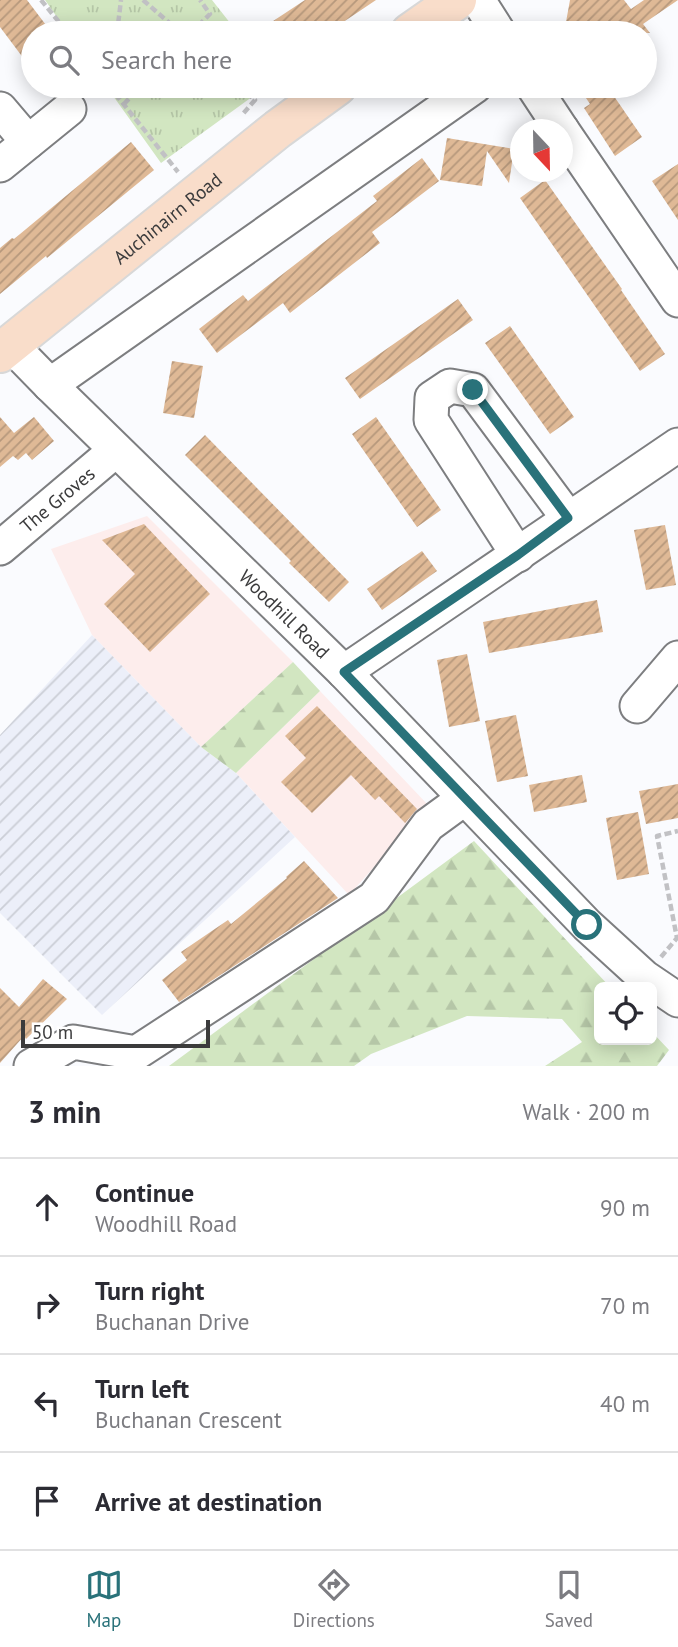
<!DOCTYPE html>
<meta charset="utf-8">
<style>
:root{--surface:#fff;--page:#f7f7f7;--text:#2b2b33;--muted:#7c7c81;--line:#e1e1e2;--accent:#29727a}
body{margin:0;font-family:"PT Sans",sans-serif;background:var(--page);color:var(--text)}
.controls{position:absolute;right:21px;bottom:21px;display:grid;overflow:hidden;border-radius:10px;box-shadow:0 4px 18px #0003}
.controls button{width:63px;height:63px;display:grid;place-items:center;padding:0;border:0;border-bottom:2px solid var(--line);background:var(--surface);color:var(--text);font:35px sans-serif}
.compass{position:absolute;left:510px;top:119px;width:63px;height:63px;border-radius:50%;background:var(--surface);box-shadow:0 4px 18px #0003;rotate:158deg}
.scale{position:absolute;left:21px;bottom:18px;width:189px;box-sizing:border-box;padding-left:7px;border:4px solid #3b3b3c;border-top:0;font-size:19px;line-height:24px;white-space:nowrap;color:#3b3b3c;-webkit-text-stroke:5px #fff;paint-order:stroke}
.stop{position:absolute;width:21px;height:21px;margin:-16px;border:5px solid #29727a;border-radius:50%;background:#fff}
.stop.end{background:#29727a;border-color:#fff;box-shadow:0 2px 7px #0008}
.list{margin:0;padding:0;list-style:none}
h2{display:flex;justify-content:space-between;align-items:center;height:91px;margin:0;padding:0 28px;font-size:30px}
h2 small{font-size:23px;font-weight:400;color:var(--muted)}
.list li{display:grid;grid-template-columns:46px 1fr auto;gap:21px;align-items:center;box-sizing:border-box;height:98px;padding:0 28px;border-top:2px solid var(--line)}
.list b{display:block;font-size:26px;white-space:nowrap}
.list p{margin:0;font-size:23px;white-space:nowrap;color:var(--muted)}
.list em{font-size:23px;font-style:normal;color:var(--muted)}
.icon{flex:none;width:38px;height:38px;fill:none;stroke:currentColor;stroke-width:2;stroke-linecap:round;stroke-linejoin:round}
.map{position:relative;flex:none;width:678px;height:1066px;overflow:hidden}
.search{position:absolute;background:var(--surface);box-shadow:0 4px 18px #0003;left:21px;right:21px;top:21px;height:77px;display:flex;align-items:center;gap:18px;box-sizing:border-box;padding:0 24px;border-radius:38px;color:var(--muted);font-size:26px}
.sheet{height:483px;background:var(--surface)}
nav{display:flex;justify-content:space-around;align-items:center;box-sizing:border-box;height:98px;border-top:2px solid var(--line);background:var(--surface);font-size:19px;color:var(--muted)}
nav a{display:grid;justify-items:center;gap:4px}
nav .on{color:var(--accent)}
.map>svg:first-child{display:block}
</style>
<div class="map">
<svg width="678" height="1066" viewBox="0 0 678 1066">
<defs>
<pattern id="industrial-furrows" width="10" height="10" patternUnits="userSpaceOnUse" patternTransform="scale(1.75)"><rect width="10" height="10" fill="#eceff9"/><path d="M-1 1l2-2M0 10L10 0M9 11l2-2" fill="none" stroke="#cbced6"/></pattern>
<pattern id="grass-tufts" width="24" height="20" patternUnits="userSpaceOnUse" patternTransform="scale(1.75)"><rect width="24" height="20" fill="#d2e6c1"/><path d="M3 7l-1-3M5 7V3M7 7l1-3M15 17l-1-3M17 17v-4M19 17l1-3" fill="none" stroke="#b5c6a7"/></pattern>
<pattern id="forest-firs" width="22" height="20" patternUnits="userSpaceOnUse" patternTransform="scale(1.75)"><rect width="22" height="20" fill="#d2e6c1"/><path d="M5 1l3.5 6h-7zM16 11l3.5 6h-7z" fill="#b5c6a7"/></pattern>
<pattern id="building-hatch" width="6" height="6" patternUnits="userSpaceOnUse" patternTransform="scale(1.75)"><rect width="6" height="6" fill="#dfb996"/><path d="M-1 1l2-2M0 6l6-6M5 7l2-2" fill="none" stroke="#b6987c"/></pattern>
</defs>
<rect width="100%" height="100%" fill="#fafbfe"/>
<!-- commercial -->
<path fill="#fdedec" d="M 147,516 L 293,662 L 201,747 L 92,635 L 51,549 Z
M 320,691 L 429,806 L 349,895 L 236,773 Z"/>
<!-- industrial -->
<path fill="url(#industrial-furrows)" d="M 92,635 L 201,747 L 236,773 L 295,837 L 102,1015 L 0,913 L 0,735 Z"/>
<!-- grass -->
<path fill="url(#grass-tufts)" d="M 45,0 L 212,0 L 238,33 L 68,33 Z
M 106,86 L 267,86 L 161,163 Z"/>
<!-- forest -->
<path fill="url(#forest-firs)" d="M 293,662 L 320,691 L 236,773 L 201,747 Z
M 474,841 L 610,987 L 599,987 L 599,1040 L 652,1040 L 652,1032 L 669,1050 L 657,1066 L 545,1066 L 582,1042 L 562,1019 L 467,1016 L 371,1054 L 354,1066 L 169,1066 Z"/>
<!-- building -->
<path fill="url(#building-hatch)" d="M 0,0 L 27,0 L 52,33 L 33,33 L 33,71 L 0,27 Z
M 305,0 L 376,0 L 327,33 L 255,33 Z
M 570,0 L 624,0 L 631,9 L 644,0 L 678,0 L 643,24 L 650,33 L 564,33 Z
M 578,86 L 607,86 L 642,137 L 615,156 L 584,108 L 590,104 Z
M 447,138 L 514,149 L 509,183 L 487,151 L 482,186 L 440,180 Z
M 131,142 L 154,170 L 47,258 L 46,256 L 0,294 L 0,248 L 12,238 L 14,239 Z
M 422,158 L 439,181 L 372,232 L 380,243 L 290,313 L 283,303 L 217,353 L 199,329 L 243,295 L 248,301 L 377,201 L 373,196 Z
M 678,164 L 678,220 L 652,181 Z
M 545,180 L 622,289 L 621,290 L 665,354 L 640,371 L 520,198 Z
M 458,299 L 473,320 L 360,399 L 345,378 Z
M 510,326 L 574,417 L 550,434 L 485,343 Z
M 172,361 L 203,366 L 194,418 L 163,413 Z
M 0,417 L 14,433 L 34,417 L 54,441 L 32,460 L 26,453 L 18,460 L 13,456 L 0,467 Z
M 376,417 L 441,510 L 417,527 L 352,434 Z
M 205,435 L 349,582 L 329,602 L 289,563 L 291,561 L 185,455 Z
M 144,524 L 210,594 L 150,652 L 104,604 L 135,574 L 102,540 Z
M 665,525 L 676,585 L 646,590 L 634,530 Z
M 422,551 L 437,571 L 382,610 L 367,589 Z
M 597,600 L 603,632 L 489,653 L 483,622 Z
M 467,654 L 480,721 L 449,727 L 437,660 Z
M 317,706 L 417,809 L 405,823 L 379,796 L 375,800 L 351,775 L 312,813 L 281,782 L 306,758 L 285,736 Z
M 516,715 L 528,776 L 497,782 L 485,721 Z
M 582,775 L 587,802 L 534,812 L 529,785 Z
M 678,784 L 678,818 L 646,824 L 639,791 Z
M 638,812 L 649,874 L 617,880 L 606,818 Z
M 304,861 L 338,898 L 179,1002 L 162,980 L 187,960 L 181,952 L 228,920 L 231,924 L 287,878 L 286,877 Z
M 43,979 L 67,999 L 26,1039 L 24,1036 L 0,1063 L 0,988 L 19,1007 Z"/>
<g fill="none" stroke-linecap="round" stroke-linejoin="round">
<!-- minor casing -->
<g stroke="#7d7e80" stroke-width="37">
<g id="minor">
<path d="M 478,0 L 499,33"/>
<path d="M 533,86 L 562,130"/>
<path d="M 0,109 L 28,142"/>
<path d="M 562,130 L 678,300"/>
<path d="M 0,165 L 69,109"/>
<path id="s1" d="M 10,344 L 50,385 L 344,672 L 587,925 L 644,977 L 678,1000"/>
<path d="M 50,385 L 475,86"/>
<path id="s2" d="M 0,548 L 116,450"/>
<path d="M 518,555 L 431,420 L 432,398 L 450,386 L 473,390 L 568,518"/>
<path d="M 344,672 L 678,445"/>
<path d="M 637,706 L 678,658"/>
<path d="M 31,1066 L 73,1042 L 136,1053 L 374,898 L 428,825 L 465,798"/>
</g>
</g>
<!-- major casing -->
<g stroke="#d8d8d8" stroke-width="42">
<g id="major">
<path d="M 410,33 L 457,0"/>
<path id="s3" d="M 0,353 L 278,129 L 337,86"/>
</g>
</g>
<!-- path -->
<path stroke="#c1c1c4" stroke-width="4.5" stroke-dasharray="7 3.5" stroke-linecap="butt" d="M 41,0 L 68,33
M 143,0 L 181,33
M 117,33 L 121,0
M 191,33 L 210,14 L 200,0
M 109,86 L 178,172
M 239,86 L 255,100 L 242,115
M 124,104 L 141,86
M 661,957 L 677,938 L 657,836 L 678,831"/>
<!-- minor -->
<use href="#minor" stroke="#fff" stroke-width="33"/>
<!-- major -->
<use href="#major" stroke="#f9ddca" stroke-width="38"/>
</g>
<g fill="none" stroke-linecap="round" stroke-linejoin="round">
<!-- route -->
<path stroke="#29727a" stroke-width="9" d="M 473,390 L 568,518 L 518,555 L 344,672 L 587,925"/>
</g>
<g text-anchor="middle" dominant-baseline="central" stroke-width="7" stroke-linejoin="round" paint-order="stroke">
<!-- street labels -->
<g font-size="19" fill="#3b3b3c" stroke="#fff">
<text stroke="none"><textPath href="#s3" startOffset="215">Auchinairn Road</textPath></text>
<text stroke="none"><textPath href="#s2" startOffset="75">The Groves</textPath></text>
<text stroke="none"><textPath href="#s1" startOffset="385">Woodhill Road</textPath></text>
</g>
</g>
</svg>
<div class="controls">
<button><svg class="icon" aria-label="locate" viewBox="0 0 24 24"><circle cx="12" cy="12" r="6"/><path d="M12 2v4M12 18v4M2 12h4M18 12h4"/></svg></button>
</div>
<svg class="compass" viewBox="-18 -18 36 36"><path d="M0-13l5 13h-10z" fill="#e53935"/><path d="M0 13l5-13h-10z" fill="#7c7c81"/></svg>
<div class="scale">50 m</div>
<div class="stop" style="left:587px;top:925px"></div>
<div class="stop end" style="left:473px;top:390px"></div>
<div class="search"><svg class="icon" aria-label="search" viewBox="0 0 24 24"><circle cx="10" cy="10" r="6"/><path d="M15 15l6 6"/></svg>Search here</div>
</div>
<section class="sheet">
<h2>3 min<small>Walk · 200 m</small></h2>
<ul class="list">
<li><svg class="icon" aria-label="ahead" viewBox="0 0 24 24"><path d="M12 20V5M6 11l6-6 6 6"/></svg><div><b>Continue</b><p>Woodhill Road</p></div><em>90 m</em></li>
<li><svg class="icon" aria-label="right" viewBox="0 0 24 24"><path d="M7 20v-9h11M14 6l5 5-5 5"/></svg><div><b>Turn right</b><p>Buchanan Drive</p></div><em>70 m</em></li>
<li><svg class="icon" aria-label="left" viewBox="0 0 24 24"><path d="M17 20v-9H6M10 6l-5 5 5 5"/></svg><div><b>Turn left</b><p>Buchanan Crescent</p></div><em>40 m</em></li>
<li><svg class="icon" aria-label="arrive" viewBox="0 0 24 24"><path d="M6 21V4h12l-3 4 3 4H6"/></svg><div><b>Arrive at destination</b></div></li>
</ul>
</section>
<nav>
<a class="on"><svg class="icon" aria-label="map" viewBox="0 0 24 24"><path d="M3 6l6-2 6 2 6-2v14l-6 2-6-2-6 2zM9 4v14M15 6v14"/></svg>Map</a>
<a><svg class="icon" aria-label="directions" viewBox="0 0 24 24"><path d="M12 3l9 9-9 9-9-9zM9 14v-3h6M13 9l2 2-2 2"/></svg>Directions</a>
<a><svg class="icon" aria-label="saved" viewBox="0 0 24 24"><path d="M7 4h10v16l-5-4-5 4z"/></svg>Saved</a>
</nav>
